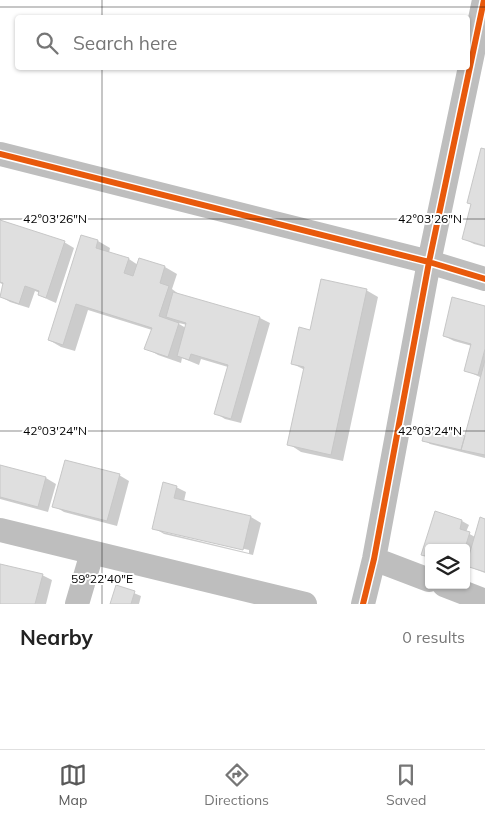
<!DOCTYPE html>
<meta charset="utf-8">
<style>
:root{--surface:#fff;--page:#f2f2f2;--text:#222;--muted:#767676;--line:#e0e0e0;--accent:#595959}
body{margin:0;font-family:Mulish,sans-serif;background:var(--page);color:var(--text)}
.controls{position:absolute;right:15px;bottom:15px;display:grid;overflow:hidden;border-radius:5px;box-shadow:0 1px 4px #0004}
.controls button{width:45px;height:45px;display:grid;place-items:center;padding:0;border:0;border-bottom:1px solid var(--line);background:var(--surface);color:var(--text);font:25px sans-serif}
.list{margin:0;padding:0;list-style:none}
h2{display:flex;justify-content:space-between;align-items:center;height:65px;margin:0;padding:0 20px;font-size:21px}
h2 small{font-size:16px;font-weight:400;color:var(--muted)}
.icon{flex:none;width:28px;height:28px;fill:none;stroke:currentColor;stroke-width:2;stroke-linecap:round;stroke-linejoin:round}
.map{position:relative;flex:none;width:485px;height:604px;overflow:hidden}
.search{position:absolute;background:var(--surface);box-shadow:0 1px 4px #0004;left:15px;right:15px;top:15px;height:55px;display:flex;align-items:center;gap:12px;box-sizing:border-box;padding:0 18px;border-radius:5px;color:var(--muted);font-size:19px}
.sheet{height:145px;background:var(--surface)}
nav{display:flex;justify-content:space-around;align-items:center;box-sizing:border-box;height:70px;border-top:1px solid var(--line);background:var(--surface);font-size:14px;color:var(--muted)}
nav a{display:grid;justify-items:center;gap:2px}
nav .on{color:var(--accent)}
.map>svg:first-child{display:block}
</style>
<div class="map">
<svg width="485" height="604" viewBox="0 0 485 604">
<rect width="100%" height="100%" fill="#fff"/>
<!-- shadow -->
<path fill="#0003" fill-rule="evenodd" d="M 485,150 L 485,247 L 474,244 L 464,239 Z
M 0,222 L 64,242 L 74,248 L 56,303 L 49,300 L 39,295 L 40,293 L 35,291 L 29,308 L 10,302 L 0,296 L 4,285 L 0,283 Z
M 82,236 L 98,241 L 110,248 L 109,253 L 129,259 L 138,265 L 140,259 L 165,267 L 177,274 L 172,289 L 180,295 L 260,318 L 270,323 L 241,423 L 225,419 L 215,413 L 228,367 L 201,359 L 199,365 L 182,358 L 181,363 L 158,355 L 146,348 L 152,330 L 88,310 L 75,351 L 61,347 L 49,340 ZM 179,323 L 187,325 L 186,328 L 179,324 Z
M 366,290 L 378,297 L 343,461 L 301,452 L 289,444 L 305,370 L 293,364 L 311,331 Z
M 485,308 L 485,458 L 430,444 L 424,440 L 466,438 L 482,378 L 465,370 L 472,346 L 454,341 L 444,336 Z
M 0,466 L 46,478 L 56,484 L 48,512 L 0,499 Z
M 119,475 L 129,481 L 117,526 L 64,512 L 54,506 Z
M 176,487 L 186,492 L 184,501 L 251,517 L 261,523 L 253,555 L 164,534 L 154,528 ZM 163,530 L 249,550 L 249,553 L 163,532 Z
M 435,513 L 462,521 L 469,525 L 466,532 L 475,537 L 485,520 L 485,573 L 467,566 L 466,569 L 466,548 L 429,548 L 429,558 L 422,554 Z
M 0,565 L 42,575 L 52,580 L 46,604 L 0,604 Z
M 117,586 L 141,596 L 139,604 L 111,604 Z"/>
<!-- building -->
<path fill="#dfdfdf" stroke="#c7c7c7" d="M 481,148 L 485,149 L 485,246 L 462,239 L 471,204 L 467,203 Z
M 0,220 L 65,241 L 46,298 L 38,295 L 39,291 L 25,286 L 19,304 L 0,297 L 3,283 L 0,282 Z
M 81,235 L 98,240 L 96,248 L 129,258 L 124,273 L 133,276 L 139,258 L 165,266 L 160,283 L 169,286 L 159,316 L 179,323 L 168,357 L 144,349 L 152,328 L 76,304 L 63,345 L 48,340 Z
M 321,279 L 367,289 L 331,455 L 287,445 L 304,367 L 291,364 L 299,327 L 310,330 Z
M 173,292 L 260,317 L 231,419 L 214,414 L 228,365 L 191,354 L 189,360 L 177,356 L 186,323 L 166,317 Z
M 452,297 L 485,306 L 485,349 L 478,375 L 464,371 L 471,344 L 443,336 Z
M 485,360 L 485,455 L 461,450 Z
M 426,425 L 465,436 L 461,450 L 422,441 Z
M 65,460 L 120,474 L 107,521 L 52,507 Z
M 0,465 L 46,477 L 38,507 L 0,497 Z
M 163,482 L 177,486 L 174,498 L 251,516 L 243,550 L 152,529 Z
M 435,511 L 462,520 L 460,529 L 470,532 L 465,548 L 429,548 L 429,557 L 421,555 Z
M 480,517 L 485,519 L 485,572 L 466,566 Z
M 0,564 L 43,574 L 35,604 L 0,604 Z
M 116,585 L 135,591 L 131,604 L 110,604 Z"/>
<g fill="none" stroke-linecap="round" stroke-linejoin="round">
<!-- minor -->
<path stroke="#bebebe" stroke-width="24" d="M 0,154 L 429,262 L 485,279
M 0,530 L 305,604
M 374,559 L 429,580
M 444,585 L 485,601
M 77,604 L 92,553
M 363,604 L 374,559 L 429,262 L 484,0"/>
<!-- cycleway casing -->
<g stroke="#fff" stroke-width="9">
<path id="cycleway" d="M 0,154 L 429,262 L 485,279
M 363,604 L 374,559 L 429,262 L 484,0"/>
</g>
<!-- cycleway -->
<use href="#cycleway" stroke="#e8590c" stroke-width="6"/>
</g>
<!-- ticks -->
<path fill="none" stroke="#000" stroke-width="1" stroke-opacity="0.45" d="M 102,0 L 102,18M 0,7 L 485,7M 102,68 L 102,604M 0,219 L 485,219M 0,431 L 485,431"/>
<g font-size="12" text-anchor="middle" fill="#000" stroke="#fff" stroke-width="4" stroke-linejoin="round" paint-order="stroke">
<text x="55" y="223">42°03'26"N</text>
<text x="430" y="223">42°03'26"N</text>
<text x="55" y="435">42°03'24"N</text>
<text x="430" y="435">42°03'24"N</text>
<text x="102" y="583">59°22'40"E</text>
</g>
</svg>
<div class="controls">
<button><svg class="icon" aria-label="layers" viewBox="0 0 24 24"><path d="M12 4l9 5-9 5-9-5zM3 14l9 5 9-5"/></svg></button>
</div>
<div class="search"><svg class="icon" aria-label="search" viewBox="0 0 24 24"><circle cx="10" cy="10" r="6"/><path d="M15 15l6 6"/></svg>Search here</div>
</div>
<section class="sheet">
<h2>Nearby<small>0 results</small></h2>
<ul class="list">
</ul>
</section>
<nav>
<a class="on"><svg class="icon" aria-label="map" viewBox="0 0 24 24"><path d="M3 6l6-2 6 2 6-2v14l-6 2-6-2-6 2zM9 4v14M15 6v14"/></svg>Map</a>
<a><svg class="icon" aria-label="directions" viewBox="0 0 24 24"><path d="M12 3l9 9-9 9-9-9zM9 14v-3h6M13 9l2 2-2 2"/></svg>Directions</a>
<a><svg class="icon" aria-label="saved" viewBox="0 0 24 24"><path d="M7 4h10v16l-5-4-5 4z"/></svg>Saved</a>
</nav>
